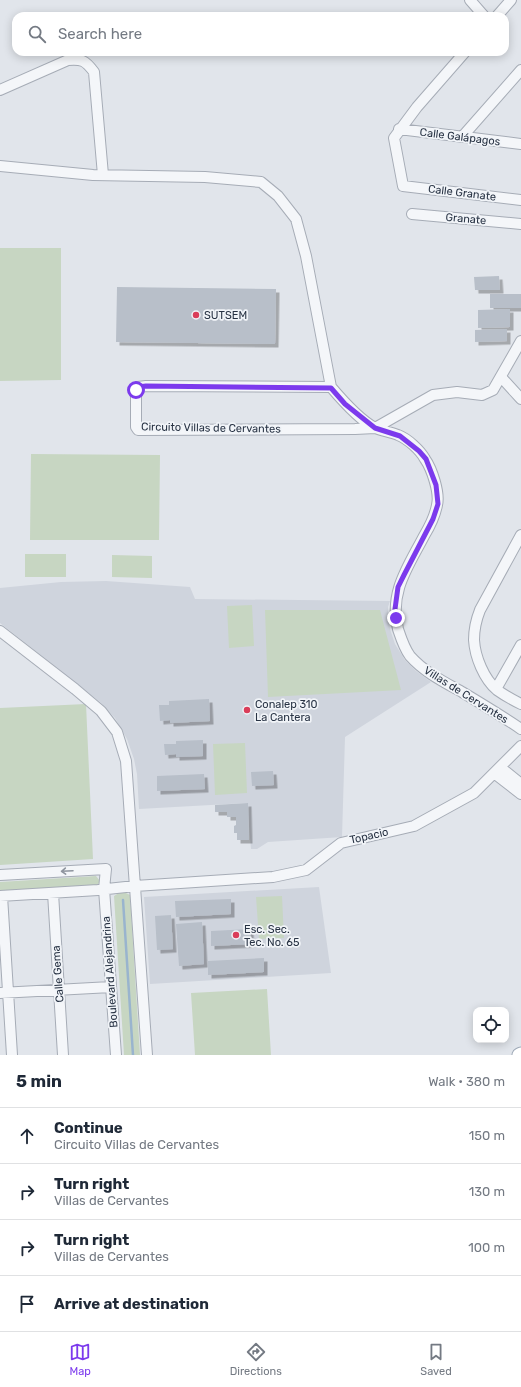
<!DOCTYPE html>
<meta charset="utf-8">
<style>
:root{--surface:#fff;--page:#f2f2f3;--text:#1f2937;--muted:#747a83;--line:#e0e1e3;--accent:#7c3aed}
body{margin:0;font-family:Rubik,sans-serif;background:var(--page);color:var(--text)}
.controls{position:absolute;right:12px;bottom:12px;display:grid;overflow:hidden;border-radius:8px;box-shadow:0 2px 10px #0003}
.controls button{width:36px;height:36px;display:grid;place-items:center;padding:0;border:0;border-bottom:1px solid var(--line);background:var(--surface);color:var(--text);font:20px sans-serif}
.stop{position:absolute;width:12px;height:12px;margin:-9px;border:3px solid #7c3aed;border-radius:50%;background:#fff}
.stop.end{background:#7c3aed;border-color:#fff;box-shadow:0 1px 4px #0008}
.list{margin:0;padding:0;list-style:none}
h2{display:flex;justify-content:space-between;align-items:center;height:52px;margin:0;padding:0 16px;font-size:17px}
h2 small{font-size:13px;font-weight:400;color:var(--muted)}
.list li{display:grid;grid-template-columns:26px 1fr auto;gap:12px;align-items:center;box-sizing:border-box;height:56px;padding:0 16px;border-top:1px solid var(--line)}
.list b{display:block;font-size:15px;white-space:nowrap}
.list p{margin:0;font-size:13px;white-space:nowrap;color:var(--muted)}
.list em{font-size:13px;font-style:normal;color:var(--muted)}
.icon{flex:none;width:22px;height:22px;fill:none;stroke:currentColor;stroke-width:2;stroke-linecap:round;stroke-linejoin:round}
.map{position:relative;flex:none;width:521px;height:1055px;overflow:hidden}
.search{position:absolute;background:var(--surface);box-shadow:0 2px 10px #0003;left:12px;right:12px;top:12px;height:44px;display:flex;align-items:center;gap:10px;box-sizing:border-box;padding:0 14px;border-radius:12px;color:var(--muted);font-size:15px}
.sheet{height:276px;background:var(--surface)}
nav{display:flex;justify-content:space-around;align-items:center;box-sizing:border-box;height:56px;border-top:1px solid var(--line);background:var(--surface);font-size:11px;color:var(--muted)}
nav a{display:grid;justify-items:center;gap:2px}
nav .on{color:var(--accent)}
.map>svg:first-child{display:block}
</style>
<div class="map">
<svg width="521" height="1055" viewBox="0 0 521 1055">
<defs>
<filter id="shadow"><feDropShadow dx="3.5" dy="3.5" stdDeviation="0" flood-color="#0004"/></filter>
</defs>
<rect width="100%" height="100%" fill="#e1e5eb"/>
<!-- built -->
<path fill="#cfd4dd" d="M 106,581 L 190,587 L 195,599 L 390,601 L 388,607 L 388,616 L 390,629 L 395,644 L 405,660 L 416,671 L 431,682 L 345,737 L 342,837 L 268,842 L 257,849 L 251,849 L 247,803 L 139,809 L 137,774 L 134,759 L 127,739 L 115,718 L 100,702 L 0,623 L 0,588 L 61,582 Z
M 319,887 L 331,973 L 150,984 L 144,897 Z"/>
<!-- green -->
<path fill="#c7d6c2" d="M 0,248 L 61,248 L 61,380 L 0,381 Z
M 31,454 L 160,455 L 159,540 L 30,540 Z
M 25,554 L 66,554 L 66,577 L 25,577 Z
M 112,555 L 152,556 L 152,578 L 112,577 Z
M 252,605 L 254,646 L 229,648 L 227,606 Z
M 265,610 L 380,610 L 401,690 L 268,697 Z
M 86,704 L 93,859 L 0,865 L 0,708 Z
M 245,743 L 247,793 L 215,795 L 213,744 Z
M 96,876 L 100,881 L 97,886 L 0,892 L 0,882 Z
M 122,891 L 130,895 L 140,1055 L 124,1055 L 114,896 Z
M 282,896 L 284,938 L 259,939 L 256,897 Z
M 267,989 L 271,1055 L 195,1055 L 191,993 Z"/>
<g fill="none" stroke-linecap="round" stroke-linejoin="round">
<!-- stream -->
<path stroke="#99b4ce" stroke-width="2.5" d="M 123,900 L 133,1055"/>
</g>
<!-- building -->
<path fill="#b8bfc9" filter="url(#shadow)" d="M 499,276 L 500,290 L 475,290 L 474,277 Z
M 117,287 L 276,289 L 275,344 L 116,342 Z
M 490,294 L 521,294 L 521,308 L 490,308 Z
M 510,309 L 510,327 L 478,328 L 478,310 Z
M 507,329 L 507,341 L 475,342 L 475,330 Z
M 209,699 L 210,721 L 170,723 L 170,720 L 160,721 L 159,705 L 169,705 L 169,701 Z
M 203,740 L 203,756 L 176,757 L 176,754 L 165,755 L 164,744 L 176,744 L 176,741 Z
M 273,771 L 274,785 L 252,786 L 251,772 Z
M 204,774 L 205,789 L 157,791 L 157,776 Z
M 248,803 L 249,840 L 237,840 L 237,833 L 234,833 L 234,826 L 236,825 L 236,817 L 227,817 L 227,812 L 215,812 L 215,805 Z
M 231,899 L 231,914 L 176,917 L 175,901 Z
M 171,915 L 173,949 L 157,950 L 155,916 Z
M 202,922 L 204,964 L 179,966 L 176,924 Z
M 250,929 L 251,944 L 211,946 L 211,931 Z
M 264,958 L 264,972 L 208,975 L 208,961 Z"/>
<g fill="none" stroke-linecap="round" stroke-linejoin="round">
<!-- minor casing -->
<g stroke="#a6acb6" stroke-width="12">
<path id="minor" d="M 470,0 L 484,16
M 497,16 L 511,0
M 465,52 L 417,107 L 394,138 L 403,186 L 521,200
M 0,90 L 68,60 C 82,59 85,60 94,72 L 103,175
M 399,129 L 521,144
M 462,137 L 521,70
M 0,166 L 93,175 L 205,177 L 261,182 L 278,196 L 296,219 L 306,256 L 331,387 C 342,400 360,420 375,428 C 382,431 391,432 398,435 C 408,439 420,450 425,459 C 432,469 440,493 437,505 C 435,516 430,526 424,536 C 408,567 389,592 398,629 C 401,638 404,648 410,656 C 424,672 444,682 462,692 C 482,704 502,716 521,729
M 412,214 L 521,224
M 501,377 L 521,399
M 331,387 L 146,386 L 138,387 L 136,390 L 136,427 L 138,430 L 355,429 L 375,428 L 433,395 L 457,392 L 482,395 L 493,390 L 521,341
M 521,535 L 480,610 C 476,620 474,630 474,640 C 475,657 484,679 497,690 C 504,695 513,700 521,704
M 0,631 L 75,689 L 101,711 L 117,732 L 126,761 L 147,1055
M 496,689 L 521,645
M 500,767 L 521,784
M 494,773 L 521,794
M 0,875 L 106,869 L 104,889 L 116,1055
M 53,893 L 63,1055
M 0,896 L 98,890 L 135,886 L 273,877 L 306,870 L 341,843 L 414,826 L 474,793 L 521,746
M 2,896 L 12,1055
M 0,993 L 111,987"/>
</g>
<!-- major casing -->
<g stroke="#9faab8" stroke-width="15">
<path id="major" d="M 519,1055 L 521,1054"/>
</g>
<!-- minor -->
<use href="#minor" stroke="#f4f6f9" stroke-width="10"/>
<!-- major -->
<use href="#major" stroke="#fff" stroke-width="13"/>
</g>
<!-- one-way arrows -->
<defs><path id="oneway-shaft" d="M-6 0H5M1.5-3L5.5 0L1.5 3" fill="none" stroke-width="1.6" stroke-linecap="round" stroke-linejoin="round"/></defs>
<use stroke="#8e949e" href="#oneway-shaft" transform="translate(67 871) rotate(177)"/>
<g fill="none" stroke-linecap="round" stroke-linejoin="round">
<!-- route -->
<path stroke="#7c3aed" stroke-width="5" d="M 136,390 L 138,387 L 146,386 L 331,388 L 345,404 L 375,428 L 400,436 L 419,451 L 426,459 L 436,485 L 438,504 L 433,519 L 404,575 L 398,587 L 395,609 L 396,618"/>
</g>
<!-- markers -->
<g fill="#da3d59" stroke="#f1f4f8" stroke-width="1.5">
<circle cx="196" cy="315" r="4"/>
<circle cx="247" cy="710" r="4"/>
<circle cx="236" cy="935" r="4"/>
</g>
<g text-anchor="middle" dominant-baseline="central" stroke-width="3.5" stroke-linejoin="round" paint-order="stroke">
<!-- street labels -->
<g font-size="11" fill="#283344" stroke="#f1f4f8">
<text transform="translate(460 137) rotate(7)">Calle Galápagos</text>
<text transform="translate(462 193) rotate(7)">Calle Granate</text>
<text transform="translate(466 219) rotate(5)">Granate</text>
<text transform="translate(211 428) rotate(1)">Circuito Villas de Cervantes</text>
<text transform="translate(466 695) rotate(32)">Villas de Cervantes</text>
<text transform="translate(369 836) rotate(-13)">Topacio</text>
<text transform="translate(110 972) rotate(-94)">Boulevard Alejandrina</text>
<text transform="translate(58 974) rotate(-94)">Calle Gema</text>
</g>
<!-- poi labels -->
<g font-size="11" fill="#283344" stroke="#f1f4f8" text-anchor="start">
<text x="204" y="315">SUTSEM</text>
<text x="255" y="704">Conalep 310<tspan x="255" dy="13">La Cantera</tspan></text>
<text x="244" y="929">Esc. Sec.<tspan x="244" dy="13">Tec. No. 65</tspan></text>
</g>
</g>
</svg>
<div class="controls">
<button><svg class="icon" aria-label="locate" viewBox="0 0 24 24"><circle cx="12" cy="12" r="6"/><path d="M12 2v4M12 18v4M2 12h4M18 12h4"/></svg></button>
</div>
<div class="stop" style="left:136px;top:390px"></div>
<div class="stop end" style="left:396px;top:618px"></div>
<div class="search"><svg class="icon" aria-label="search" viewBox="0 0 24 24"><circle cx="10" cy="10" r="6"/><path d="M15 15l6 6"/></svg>Search here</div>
</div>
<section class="sheet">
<h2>5 min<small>Walk · 380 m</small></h2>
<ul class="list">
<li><svg class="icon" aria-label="ahead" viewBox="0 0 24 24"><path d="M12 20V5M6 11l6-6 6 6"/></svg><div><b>Continue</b><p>Circuito Villas de Cervantes</p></div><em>150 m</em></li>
<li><svg class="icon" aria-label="right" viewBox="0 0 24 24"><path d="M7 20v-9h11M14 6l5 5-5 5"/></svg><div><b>Turn right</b><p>Villas de Cervantes</p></div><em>130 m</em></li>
<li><svg class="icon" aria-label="right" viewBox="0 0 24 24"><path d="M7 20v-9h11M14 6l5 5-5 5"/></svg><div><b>Turn right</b><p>Villas de Cervantes</p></div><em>100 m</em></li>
<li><svg class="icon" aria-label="arrive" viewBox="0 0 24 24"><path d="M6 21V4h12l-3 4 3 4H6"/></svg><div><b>Arrive at destination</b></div></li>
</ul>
</section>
<nav>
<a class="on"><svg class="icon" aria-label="map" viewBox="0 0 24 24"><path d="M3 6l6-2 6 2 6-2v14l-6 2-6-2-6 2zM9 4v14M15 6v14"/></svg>Map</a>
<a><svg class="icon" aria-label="directions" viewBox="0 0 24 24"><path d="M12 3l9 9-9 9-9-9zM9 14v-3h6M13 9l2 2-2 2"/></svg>Directions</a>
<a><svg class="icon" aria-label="saved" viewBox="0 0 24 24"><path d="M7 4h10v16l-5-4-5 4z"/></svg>Saved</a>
</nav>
